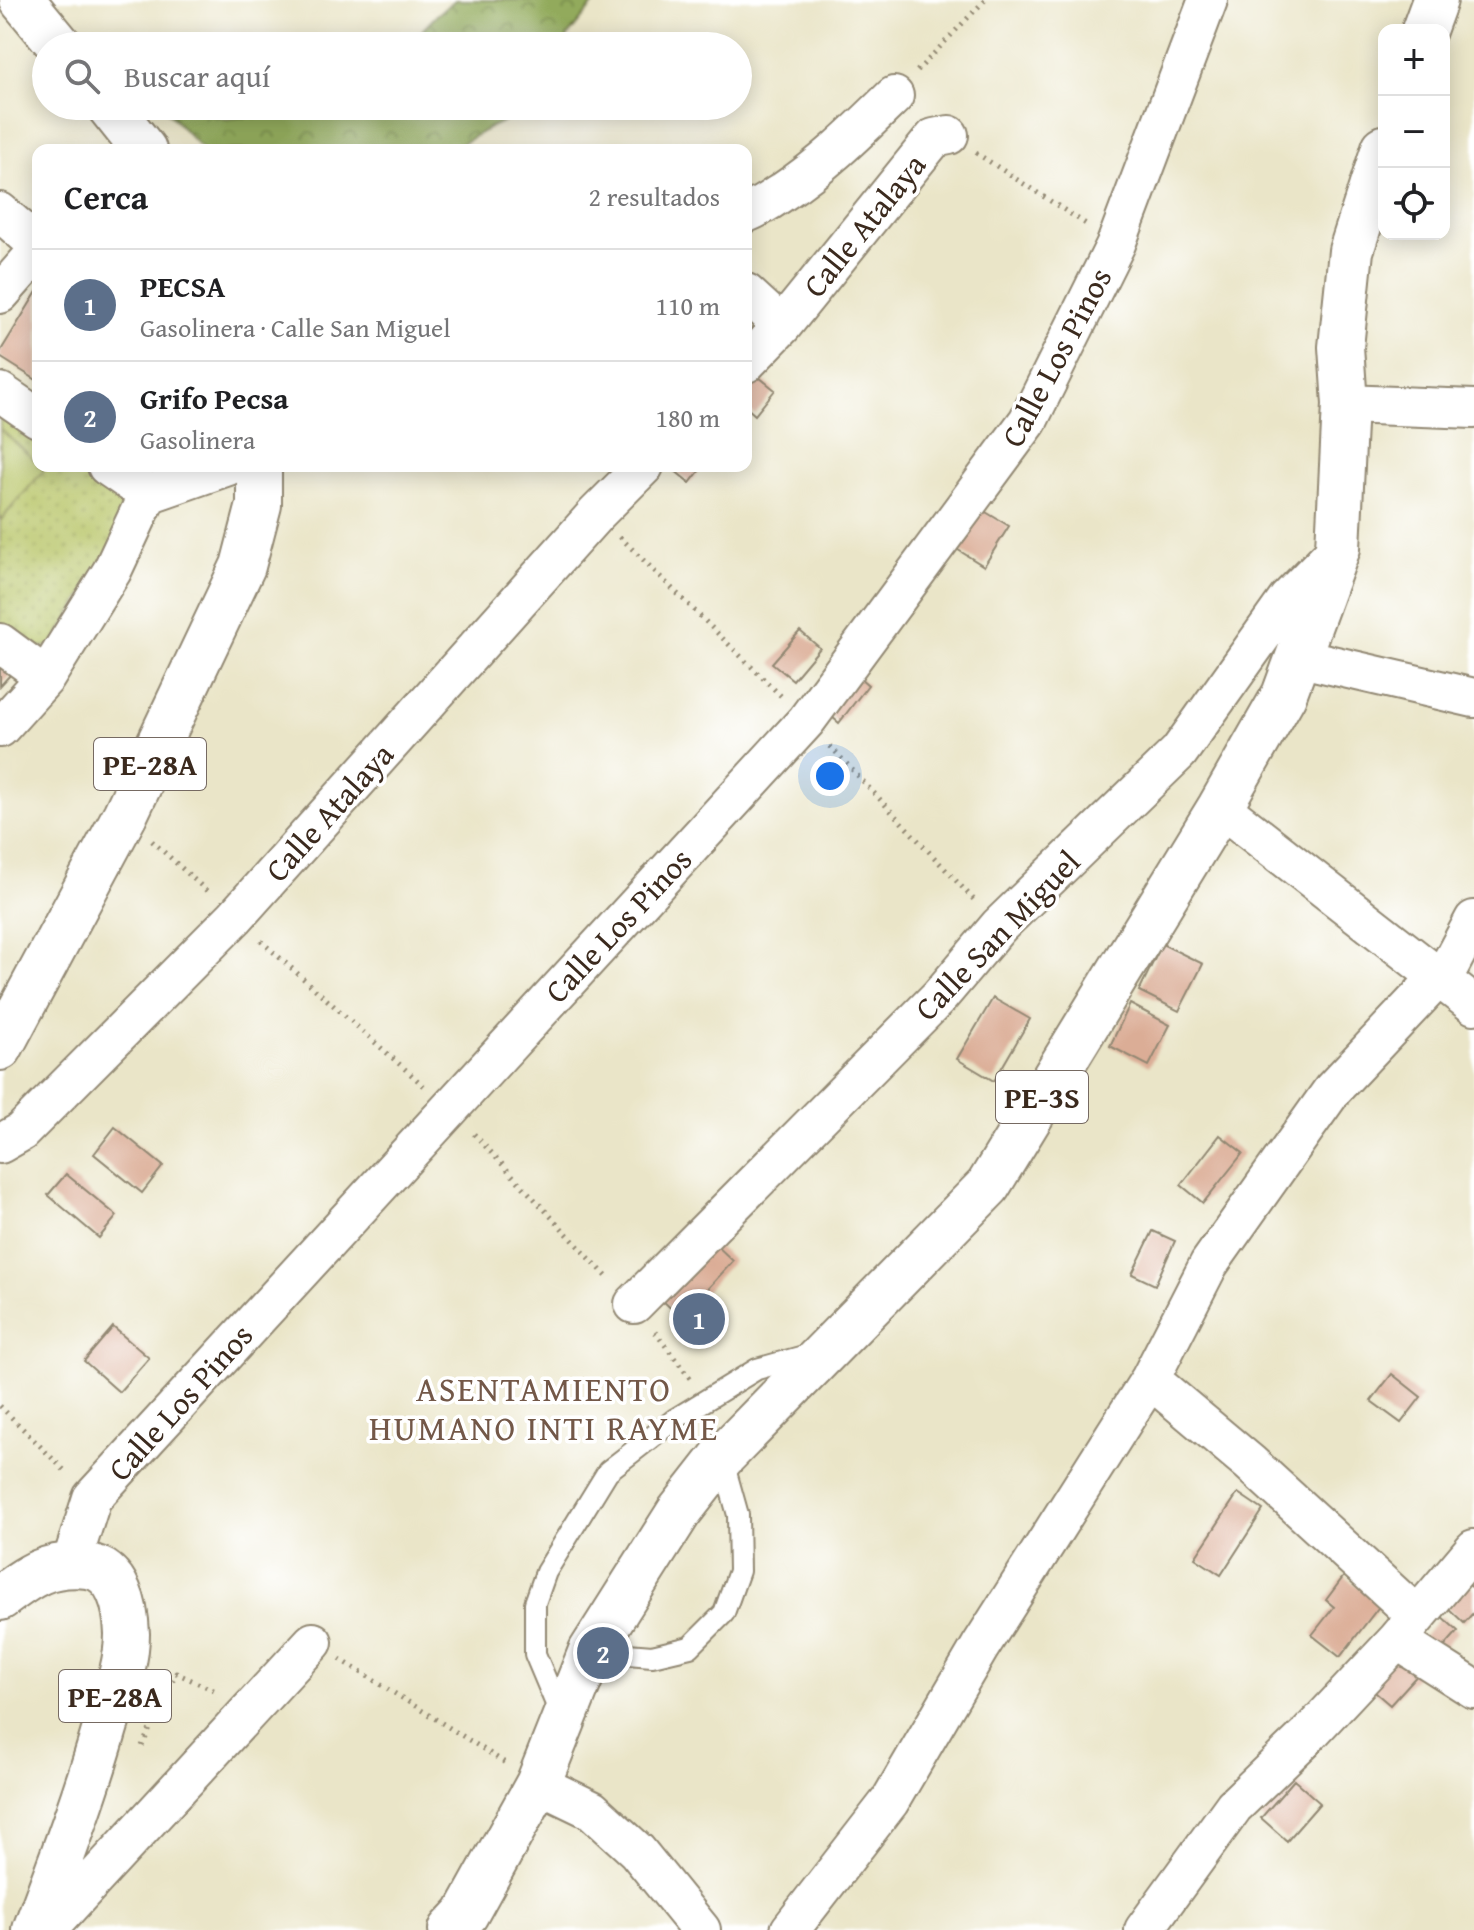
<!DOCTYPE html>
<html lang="es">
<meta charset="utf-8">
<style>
:root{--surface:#fff;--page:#f2f2f2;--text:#202124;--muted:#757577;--line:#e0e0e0;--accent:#2563eb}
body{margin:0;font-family:"Gentium Book Plus",serif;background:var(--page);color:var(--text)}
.controls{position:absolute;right:24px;top:24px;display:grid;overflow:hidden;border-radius:16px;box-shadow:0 4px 20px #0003}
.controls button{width:72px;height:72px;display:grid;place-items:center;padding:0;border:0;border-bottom:2px solid var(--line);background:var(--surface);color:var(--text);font:40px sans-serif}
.you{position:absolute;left:830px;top:776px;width:28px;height:28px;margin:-20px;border:6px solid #fff;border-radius:50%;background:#1a73e8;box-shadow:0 0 0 12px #1a73e833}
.badge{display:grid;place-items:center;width:52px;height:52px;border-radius:50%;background:var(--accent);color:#fff;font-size:26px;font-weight:700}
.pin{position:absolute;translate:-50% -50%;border:4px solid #fff;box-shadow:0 2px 8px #0006}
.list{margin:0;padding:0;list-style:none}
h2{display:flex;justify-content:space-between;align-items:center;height:104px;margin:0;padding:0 32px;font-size:34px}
h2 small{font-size:26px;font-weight:400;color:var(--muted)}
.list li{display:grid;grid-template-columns:52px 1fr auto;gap:24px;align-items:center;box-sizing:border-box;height:112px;padding:0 32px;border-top:2px solid var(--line)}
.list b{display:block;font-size:30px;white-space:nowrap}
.list p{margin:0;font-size:26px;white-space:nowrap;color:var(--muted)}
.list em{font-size:26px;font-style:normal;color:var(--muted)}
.icon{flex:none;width:44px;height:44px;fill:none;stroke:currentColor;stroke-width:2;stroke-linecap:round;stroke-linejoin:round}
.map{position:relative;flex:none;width:1474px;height:1930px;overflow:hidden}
.search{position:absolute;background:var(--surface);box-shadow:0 4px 20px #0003;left:32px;top:32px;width:720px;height:88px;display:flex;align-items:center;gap:20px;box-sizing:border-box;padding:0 28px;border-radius:44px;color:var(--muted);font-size:30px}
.panel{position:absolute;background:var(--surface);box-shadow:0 4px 20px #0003;left:32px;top:144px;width:720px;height:328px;border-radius:16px}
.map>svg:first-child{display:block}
</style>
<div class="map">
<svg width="1474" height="1930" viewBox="0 0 1474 1930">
<defs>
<pattern id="forest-crowns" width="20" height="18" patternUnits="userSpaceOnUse" patternTransform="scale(2)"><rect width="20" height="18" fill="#92aa5c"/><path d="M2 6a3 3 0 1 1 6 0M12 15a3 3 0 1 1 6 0" fill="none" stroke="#788b4b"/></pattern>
<pattern id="park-dots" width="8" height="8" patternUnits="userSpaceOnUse" patternTransform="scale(2)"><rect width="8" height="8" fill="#b8c567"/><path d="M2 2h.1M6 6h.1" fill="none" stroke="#9fa959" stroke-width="1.8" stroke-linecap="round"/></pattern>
</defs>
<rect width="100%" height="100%" fill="#fff"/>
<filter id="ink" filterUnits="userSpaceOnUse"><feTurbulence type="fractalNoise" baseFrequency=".0125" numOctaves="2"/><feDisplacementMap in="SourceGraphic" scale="16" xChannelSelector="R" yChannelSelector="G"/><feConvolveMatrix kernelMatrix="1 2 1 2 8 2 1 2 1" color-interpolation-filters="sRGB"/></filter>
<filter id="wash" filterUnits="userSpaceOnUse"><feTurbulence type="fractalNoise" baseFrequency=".006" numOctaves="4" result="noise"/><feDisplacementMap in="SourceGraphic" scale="32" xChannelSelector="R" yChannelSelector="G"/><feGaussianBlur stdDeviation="1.8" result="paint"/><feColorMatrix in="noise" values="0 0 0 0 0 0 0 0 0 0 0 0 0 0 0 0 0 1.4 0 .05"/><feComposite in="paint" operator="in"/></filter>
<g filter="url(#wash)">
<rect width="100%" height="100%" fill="#eae5c8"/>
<!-- forest -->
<path fill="url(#forest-crowns)" stroke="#666a3d" stroke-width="2" d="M 455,0 L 597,0 L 567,37 L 570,46 L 407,46 L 437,15 Z
M 162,106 L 196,108 L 226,119 L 291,111 L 305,106 L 619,106 L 588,117 L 532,109 L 491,127 L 450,150 L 203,150 Z"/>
<!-- park -->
<path fill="url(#park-dots)" stroke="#7a7842" stroke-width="2" d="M 0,403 L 38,431 L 38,466 L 86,466 L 113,485 L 122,503 L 121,535 L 51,646 L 31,648 L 0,627 Z"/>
<!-- garden -->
<path fill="#b8c567" stroke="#7a7842" stroke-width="2" d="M 0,429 L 38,463 L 38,466 L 45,469 L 0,521 Z"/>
<g id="blocks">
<!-- building -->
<path fill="#dbad96" d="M 38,290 L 38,381 L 0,357 L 0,352 Z
M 749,369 L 775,390 L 755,415 L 746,407 L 746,373 Z
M 669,466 L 703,466 L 690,483 Z
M 979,508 L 1009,526 L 984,566 L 955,548 Z
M 800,631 L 820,648 L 793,680 L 772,663 Z
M 0,665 L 11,674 L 0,686 Z
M 852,671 L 868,685 L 839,723 L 823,709 Z
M 1162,944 L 1203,964 L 1179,1011 L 1139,991 Z
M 993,998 L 1030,1019 L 994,1081 L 957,1059 Z
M 1130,1004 L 1170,1025 L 1149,1066 L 1110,1046 Z
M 115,1127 L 163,1166 L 142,1193 L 94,1154 Z
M 1220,1135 L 1243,1153 L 1203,1203 L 1181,1185 Z
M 66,1174 L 117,1216 L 99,1238 L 48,1195 Z
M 1153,1231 L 1175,1241 L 1155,1285 L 1132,1274 Z
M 712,1241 L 733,1261 L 681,1318 L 660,1298 Z
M 113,1327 L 149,1358 L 119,1392 L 84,1361 Z
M 1392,1374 L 1421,1397 L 1401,1423 L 1371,1401 Z
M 1238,1493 L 1263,1510 L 1221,1575 L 1195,1558 Z
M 1344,1576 L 1381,1604 L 1340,1657 L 1312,1635 L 1334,1607 L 1326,1600 Z
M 1468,1584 L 1474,1589 L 1474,1612 L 1464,1623 L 1447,1607 Z
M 1441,1616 L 1458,1631 L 1437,1655 L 1420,1641 Z
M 1401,1652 L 1421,1671 L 1390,1705 L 1369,1687 Z
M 1294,1780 L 1320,1803 L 1287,1841 L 1261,1818 Z"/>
</g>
</g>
<g filter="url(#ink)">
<use href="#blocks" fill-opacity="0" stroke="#928873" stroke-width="2"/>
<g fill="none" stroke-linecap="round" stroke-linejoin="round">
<!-- lane casing -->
<g stroke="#928873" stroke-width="24">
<path id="lane" d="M 591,1651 L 652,1656 L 690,1647 L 724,1613 L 739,1571 L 738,1515 L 722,1458
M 562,1718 L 535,1654 L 535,1603 L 546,1572 L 608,1471 L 675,1419 L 757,1369 L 811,1354"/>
</g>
<!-- street casing -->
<g stroke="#928873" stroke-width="42">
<path id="street" d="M 0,212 L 38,245
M 746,213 C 760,208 772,199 784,191 C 825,164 859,130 894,96
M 746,293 L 782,326
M 0,294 L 38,251
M 746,363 L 782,326 L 934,138 L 949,135
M 0,392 L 38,418
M 1345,404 L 1474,409
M 148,494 L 228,466
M 0,643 L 46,677
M 1297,657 L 1474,698
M 0,728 L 46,677 L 112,571 L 148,494 L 107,466
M 1220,807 L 1474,1005
M 0,1144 L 21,1132 L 235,917 L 596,514 L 644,466
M 634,1304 L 939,997 L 999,926 L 1179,752 L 1288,599 L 1336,550
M 1150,1379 L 1250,1463 L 1417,1616
M 71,1564 L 92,1498 L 806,721 L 1028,421 L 1116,244 L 1208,0
M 1397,1640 L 1474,1689
M 538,1784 L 592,1810 L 637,1851 L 701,1930
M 47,1930 L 313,1642
M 790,1930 L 890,1801 L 980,1647 L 1150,1379 L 1209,1264 L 1333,1089 L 1450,965 L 1474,920
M 1144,1930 L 1234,1806 L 1308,1735 L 1397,1640 L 1474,1549"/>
</g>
<!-- highway casing -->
<g stroke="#928873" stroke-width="48">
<path id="highway" d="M 22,0 L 60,46
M 1424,30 L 1435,0
M 109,106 L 144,150
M 0,1048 L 125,815 L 243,566 L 259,505 L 259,466
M 0,1598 C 30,1575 48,1562 88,1566 C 119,1570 126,1608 127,1634 C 127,1666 114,1698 105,1728 C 85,1797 60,1863 35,1930
M 451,1930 L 466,1914 L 538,1784 L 591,1651 L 679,1512 L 722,1457 L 988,1186 L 1220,807 L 1284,695 L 1338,548 L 1345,404 L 1341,347 L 1351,251 L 1384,148"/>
</g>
<!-- path -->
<path stroke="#928873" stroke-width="5" stroke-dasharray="2 6" stroke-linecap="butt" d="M 917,71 L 985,0
M 976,153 L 1089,226
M 620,537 L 781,696
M 830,746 L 976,902
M 152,841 L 209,893
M 261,941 L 424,1086
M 474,1134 L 609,1279
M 655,1332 L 692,1381
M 0,1406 L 67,1473
M 340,1659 L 507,1764
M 142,1746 L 176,1673 L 218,1692"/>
<!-- lane -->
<use href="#lane" stroke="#fff" stroke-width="20"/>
<!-- street -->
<use href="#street" stroke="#fff" stroke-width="38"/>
<!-- highway -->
<use href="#highway" stroke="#fff" stroke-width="44"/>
</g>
</g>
<g text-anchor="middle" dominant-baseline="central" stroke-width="7" stroke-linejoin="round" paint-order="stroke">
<!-- shield labels -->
<g fill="#fff" stroke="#766a62" stroke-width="2">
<rect x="94" y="738" width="112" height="52" rx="6"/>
<rect x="996" y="1071" width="92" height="52" rx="6"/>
<rect x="59" y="1670" width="112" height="52" rx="6"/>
</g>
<g font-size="30" font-weight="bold" fill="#3b2a1e">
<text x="150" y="764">PE-28A</text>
<text x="1042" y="1097">PE-3S</text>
<text x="115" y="1696">PE-28A</text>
</g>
<!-- street labels -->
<g font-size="32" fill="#3b2a1e" stroke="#fff">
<text transform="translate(864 225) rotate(-51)">Calle Atalaya</text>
<text transform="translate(1056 357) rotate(-62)">Calle Los Pinos</text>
<text transform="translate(329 812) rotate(-48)">Calle Atalaya</text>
<text transform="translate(618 925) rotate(-47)">Calle Los Pinos</text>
<text transform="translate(997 935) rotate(-46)">Calle San Miguel</text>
<text transform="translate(180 1402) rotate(-48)">Calle Los Pinos</text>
</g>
<!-- neighbourhood labels -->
<g font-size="34" letter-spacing="2" fill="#735848" stroke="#fff">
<text x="544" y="1388">ASENTAMIENTO<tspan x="544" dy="39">HUMANO INTI RAYME</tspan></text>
</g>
</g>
</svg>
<div class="controls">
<button>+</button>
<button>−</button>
<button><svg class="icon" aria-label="locate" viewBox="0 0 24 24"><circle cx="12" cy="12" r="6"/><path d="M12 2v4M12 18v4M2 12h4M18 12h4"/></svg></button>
</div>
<div class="you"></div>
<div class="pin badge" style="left:699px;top:1319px;background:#5c6f8a">1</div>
<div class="pin badge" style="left:603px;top:1653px;background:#5c6f8a">2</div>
<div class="search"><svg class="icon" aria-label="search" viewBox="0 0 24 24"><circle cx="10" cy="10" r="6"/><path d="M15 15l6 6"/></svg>Buscar aquí</div>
<section class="panel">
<h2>Cerca<small>2 resultados</small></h2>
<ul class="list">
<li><span class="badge" style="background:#5c6f8a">1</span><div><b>PECSA</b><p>Gasolinera · Calle San Miguel</p></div><em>110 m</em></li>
<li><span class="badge" style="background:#5c6f8a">2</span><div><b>Grifo Pecsa</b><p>Gasolinera</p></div><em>180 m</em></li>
</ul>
</section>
</div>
